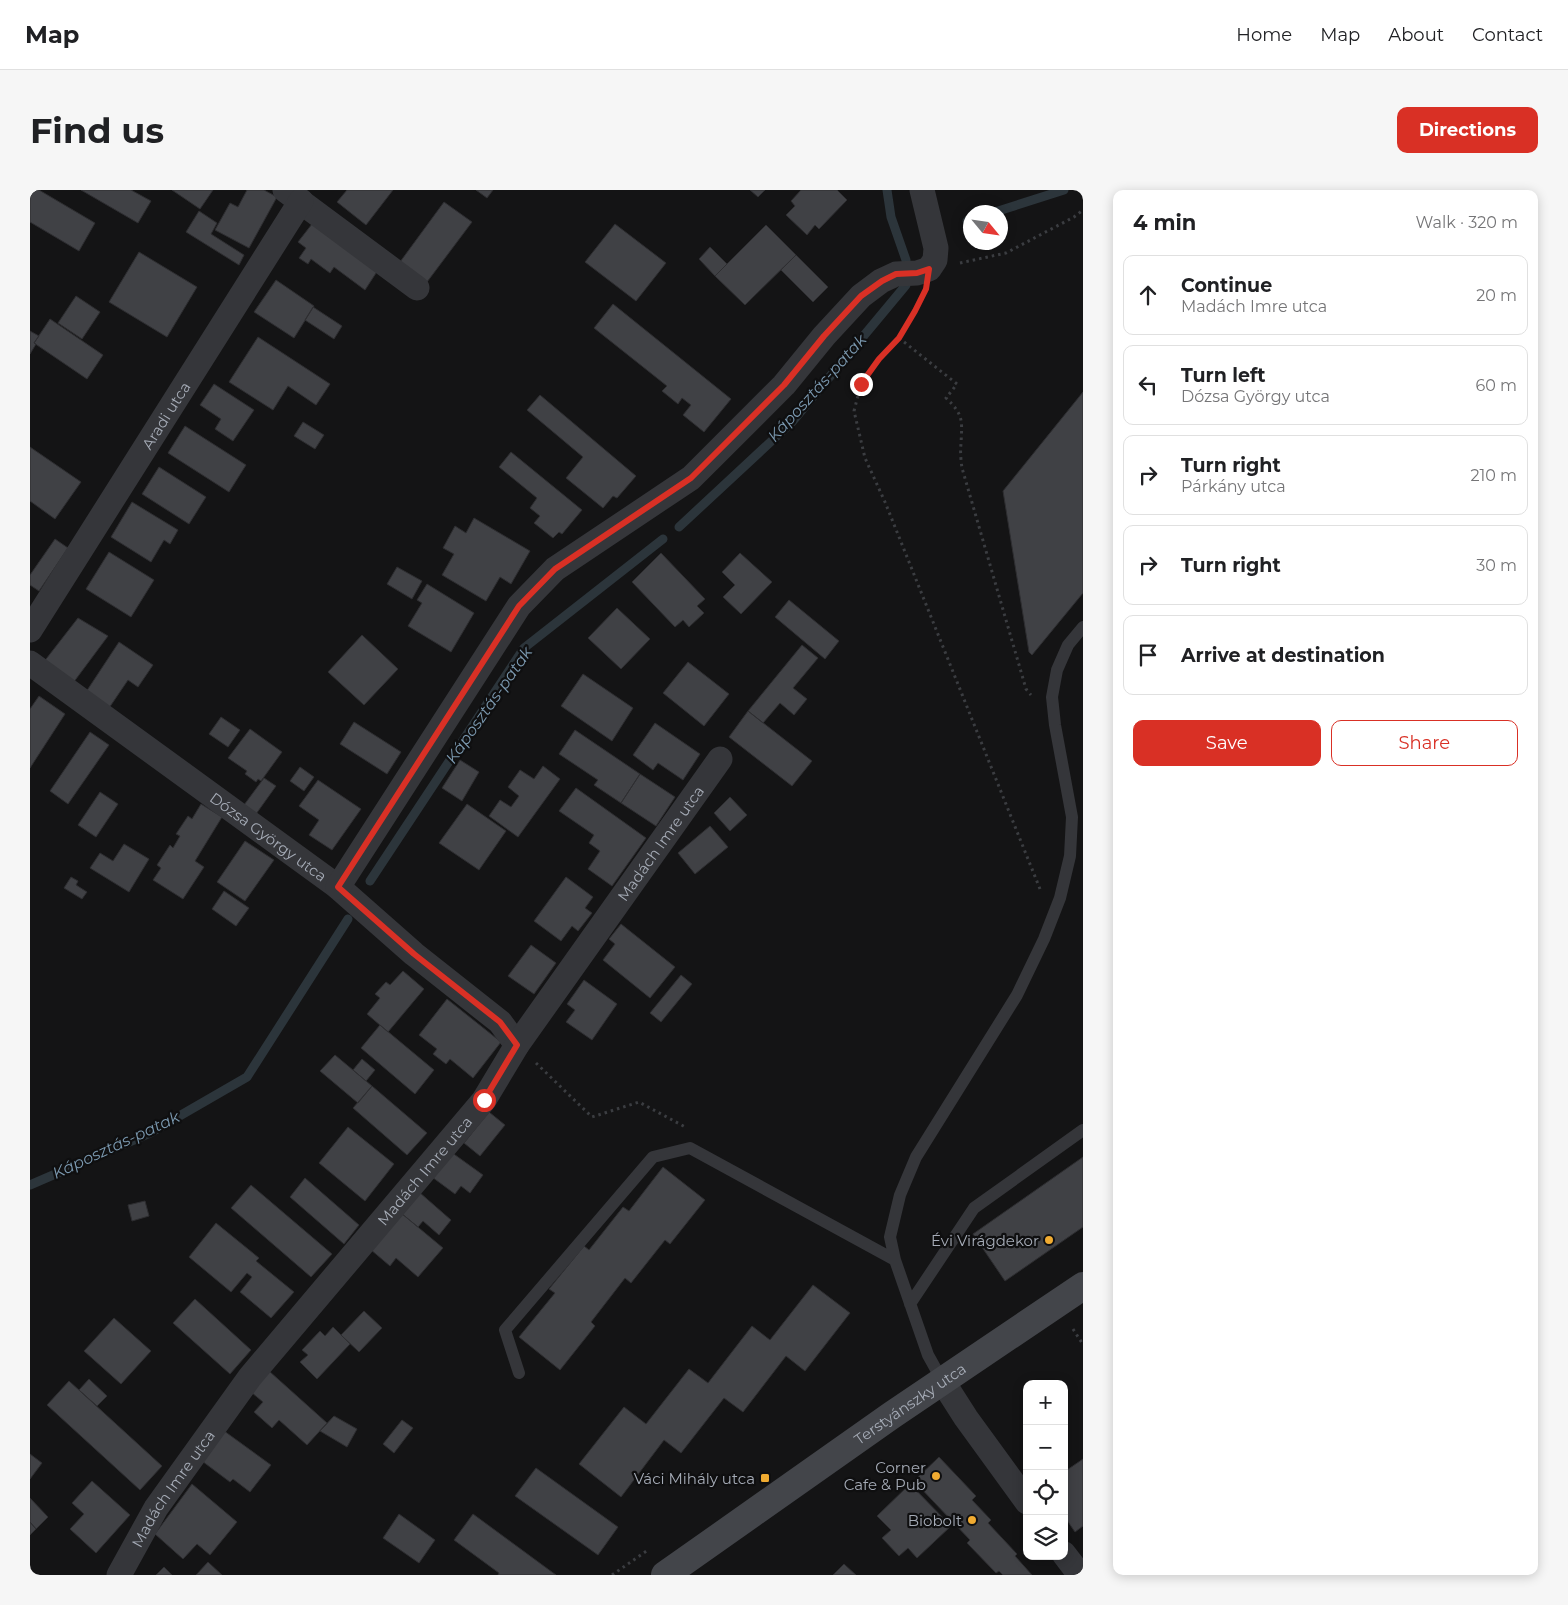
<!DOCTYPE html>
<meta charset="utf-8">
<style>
:root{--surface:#fff;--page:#f6f6f6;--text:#202124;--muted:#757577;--line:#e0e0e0;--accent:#d93025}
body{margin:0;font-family:Montserrat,sans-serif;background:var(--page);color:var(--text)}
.controls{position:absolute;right:15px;bottom:15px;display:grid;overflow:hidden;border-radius:10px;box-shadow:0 2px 12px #0003}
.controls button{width:45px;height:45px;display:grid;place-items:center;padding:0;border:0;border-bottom:1px solid var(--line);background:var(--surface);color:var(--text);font:25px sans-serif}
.compass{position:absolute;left:933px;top:15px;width:45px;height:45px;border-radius:50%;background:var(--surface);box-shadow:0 2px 12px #0003;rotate:119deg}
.stop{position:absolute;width:15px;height:15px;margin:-11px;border:4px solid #d93025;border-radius:50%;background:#fff}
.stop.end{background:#d93025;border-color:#fff;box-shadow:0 1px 5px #0008}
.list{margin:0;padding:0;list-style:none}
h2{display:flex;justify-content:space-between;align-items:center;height:65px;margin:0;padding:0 20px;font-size:21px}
h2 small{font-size:16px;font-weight:400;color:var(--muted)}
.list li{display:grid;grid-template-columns:32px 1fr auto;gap:15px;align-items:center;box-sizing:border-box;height:80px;margin:0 10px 10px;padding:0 10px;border:1px solid var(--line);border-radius:10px}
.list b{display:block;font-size:19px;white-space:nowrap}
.list p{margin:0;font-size:16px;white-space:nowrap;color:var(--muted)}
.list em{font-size:16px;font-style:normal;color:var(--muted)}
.actions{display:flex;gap:10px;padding:15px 20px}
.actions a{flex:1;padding:11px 0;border:1px solid var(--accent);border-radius:10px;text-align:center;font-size:18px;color:var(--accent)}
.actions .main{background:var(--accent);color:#fff}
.icon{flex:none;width:28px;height:28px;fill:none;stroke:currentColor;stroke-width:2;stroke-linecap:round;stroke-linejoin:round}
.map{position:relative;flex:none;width:1053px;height:1385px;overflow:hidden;border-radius:10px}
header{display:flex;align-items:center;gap:30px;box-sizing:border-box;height:70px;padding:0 25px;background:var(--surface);border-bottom:1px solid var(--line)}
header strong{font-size:24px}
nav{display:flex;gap:28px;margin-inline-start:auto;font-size:18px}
.intro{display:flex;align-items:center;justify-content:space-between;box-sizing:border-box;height:120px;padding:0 30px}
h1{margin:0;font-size:35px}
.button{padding:12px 22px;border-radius:10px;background:var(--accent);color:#fff;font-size:18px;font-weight:700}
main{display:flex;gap:30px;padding:0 30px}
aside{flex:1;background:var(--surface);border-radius:10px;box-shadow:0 2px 12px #0003}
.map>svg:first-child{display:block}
</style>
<header>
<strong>Map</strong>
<nav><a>Home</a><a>Map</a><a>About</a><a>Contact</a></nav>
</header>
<div class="intro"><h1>Find us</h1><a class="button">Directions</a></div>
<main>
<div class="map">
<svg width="1053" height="1385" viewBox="0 0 1053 1385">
<rect width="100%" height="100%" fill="#141415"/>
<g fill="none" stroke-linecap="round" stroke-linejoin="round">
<!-- stream -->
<path stroke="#2c353b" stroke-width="9" d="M 857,0 L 861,27 L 876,70
M 965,22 L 1034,0
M 937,31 L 941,30
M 649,337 L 762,232 L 876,95
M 340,691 L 494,458 L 633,349
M 0,995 L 120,943 L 217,887 L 318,729"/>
</g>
<!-- building -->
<path fill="#404145" stroke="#2e2e31" d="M 0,0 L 9,0 L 65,33 L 49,61 L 0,32 Z
M 51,0 L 101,0 L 121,11 L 108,33 Z
M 142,0 L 183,0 L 170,19 Z
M 217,0 L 234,0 L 247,7 L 219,58 L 185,40 L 200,13 L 208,17 Z
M 317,0 L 363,0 L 336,35 L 307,12 Z
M 446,0 L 463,0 L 457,8 Z
M 720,0 L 735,0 L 728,7 Z
M 771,0 L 807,0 L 817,10 L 789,39 L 785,35 L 777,45 L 756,25 L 765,16 L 761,11 Z
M 414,12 L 442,32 L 397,92 L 370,72 Z
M 169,21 L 187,33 L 181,44 L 214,65 L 209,75 L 156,42 Z
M 282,34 L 348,80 L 335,100 L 304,77 L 300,83 L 281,69 L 278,74 L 269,68 L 276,58 L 268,52 Z
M 585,34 L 636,73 L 606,111 L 555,72 Z
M 736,35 L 766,65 L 715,115 L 685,86 Z
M 680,57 L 697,74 L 685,86 L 669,69 Z
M 109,62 L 167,97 L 137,147 L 79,112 Z
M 766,65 L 798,97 L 783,112 L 751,80 Z
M 246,90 L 284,116 L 264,148 L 224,122 Z
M 46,106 L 70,122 L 52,149 L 28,133 Z
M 583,114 L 701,209 L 674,242 L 653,225 L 661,215 L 652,208 L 648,214 L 632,201 L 637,196 L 564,138 Z
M 283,117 L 312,136 L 304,149 L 275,130 Z
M 20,129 L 73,165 L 57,189 L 4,153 Z
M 0,141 L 9,146 L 4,153 L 6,154 L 0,164 Z
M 228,147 L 300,194 L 286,215 L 258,196 L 243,220 L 199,192 Z
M 184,194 L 224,220 L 203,251 L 185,239 L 191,229 L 170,215 Z
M 1053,202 L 1053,403 L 1002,465 L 999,462 L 973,301 Z
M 510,205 L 606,286 L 587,308 L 583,306 L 573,318 L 536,288 L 553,267 L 497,220 Z
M 273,232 L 294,245 L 285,259 L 264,246 Z
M 155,236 L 216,275 L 199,302 L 138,263 Z
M 0,257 L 51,292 L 25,329 L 0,311 Z
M 481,262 L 552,320 L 532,344 L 529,342 L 523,348 L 504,333 L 510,326 L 500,318 L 507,308 L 469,277 Z
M 129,277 L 176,307 L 159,334 L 112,304 Z
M 102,312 L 148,340 L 140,354 L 134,350 L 121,372 L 81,347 Z
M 444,328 L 500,361 L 481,394 L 470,387 L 456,411 L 412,385 L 424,364 L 413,358 L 425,336 L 436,343 Z
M 25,349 L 38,358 L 9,401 L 0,395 L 0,385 Z
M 79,362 L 124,390 L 101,427 L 56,399 Z
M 631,363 L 675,409 L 667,416 L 674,423 L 659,437 L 653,430 L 645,437 L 602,392 Z
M 710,363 L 742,392 L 711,424 L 693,407 L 705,395 L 692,382 Z
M 367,377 L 392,391 L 382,409 L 357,394 Z
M 397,394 L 444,423 L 421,462 L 378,436 L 392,413 L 387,410 Z
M 759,410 L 809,451 L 795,469 L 745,427 Z
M 587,418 L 620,449 L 591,479 L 558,448 Z
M 48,428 L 78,446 L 43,493 L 13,473 Z
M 332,445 L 368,479 L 334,515 L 298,482 Z
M 89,452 L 123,475 L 108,497 L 98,490 L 79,518 L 56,502 Z
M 772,455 L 788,468 L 763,498 L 777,509 L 764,525 L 750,513 L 733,533 L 718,521 Z
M 658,472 L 699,504 L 674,536 L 633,503 Z
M 553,484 L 603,518 L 582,551 L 531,516 Z
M 9,506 L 35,524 L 0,578 L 0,519 Z
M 718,521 L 782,571 L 762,596 L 699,547 Z
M 191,527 L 210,540 L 198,557 L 179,544 Z
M 324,532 L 371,562 L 357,584 L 310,554 Z
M 625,533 L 670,564 L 653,590 L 628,573 L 623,580 L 603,565 Z
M 220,539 L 252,562 L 231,591 L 228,589 L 226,592 L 215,584 L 217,581 L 198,568 Z
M 545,540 L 610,584 L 591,613 L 564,595 L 568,590 L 529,564 Z
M 60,542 L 79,555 L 38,614 L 20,601 Z
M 430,570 L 449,582 L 432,611 L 412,598 Z
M 513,576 L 530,589 L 488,647 L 459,626 L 470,610 L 481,617 L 489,606 L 478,597 L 490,580 L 504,589 Z
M 270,577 L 284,587 L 274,601 L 260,591 Z
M 610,584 L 645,607 L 626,636 L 591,613 Z
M 234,588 L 246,596 L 226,624 L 214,615 Z
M 288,590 L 331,619 L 302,660 L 279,645 L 289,630 L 269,616 Z
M 546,598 L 616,648 L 582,696 L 558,679 L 570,661 L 559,653 L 564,645 L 529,621 Z
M 70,602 L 88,614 L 66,647 L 48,635 Z
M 700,607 L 717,625 L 700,641 L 684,623 Z
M 171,614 L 192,627 L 165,671 L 174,677 L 153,709 L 123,690 L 131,678 L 127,675 L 140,655 L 143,658 L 150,646 L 146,644 L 158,626 L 162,629 Z
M 437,614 L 476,641 L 449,680 L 409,653 Z
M 680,636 L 698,657 L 665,684 L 648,663 Z
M 215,651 L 244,670 L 215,711 L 187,692 Z
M 94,654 L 119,669 L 99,702 L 60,678 L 70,663 L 83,671 Z
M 41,687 L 48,691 L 46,695 L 57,702 L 52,709 L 34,698 Z
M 536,687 L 563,707 L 555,718 L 562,723 L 548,741 L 542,736 L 531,751 L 504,731 Z
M 194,701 L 219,718 L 206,736 L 182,719 Z
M 591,734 L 645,777 L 620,808 L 573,770 L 585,754 L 579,749 Z
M 501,755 L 526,773 L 504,804 L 478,786 Z
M 373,781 L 394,799 L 358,842 L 337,824 L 350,808 L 345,804 L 356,792 L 360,795 Z
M 651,785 L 662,794 L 631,832 L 620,823 Z
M 554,790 L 587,814 L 562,850 L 536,832 L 545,820 L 537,814 Z
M 417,809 L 471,852 L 443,888 L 420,869 L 416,874 L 403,864 L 407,859 L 389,845 Z
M 350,835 L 404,880 L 385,904 L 331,858 Z
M 305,865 L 342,896 L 328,913 L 290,881 Z
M 332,869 L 345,880 L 336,891 L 323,880 Z
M 342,896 L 397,943 L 377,965 L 323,918 Z
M 459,922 L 475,935 L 450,966 L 434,953 Z
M 318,937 L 364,974 L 335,1011 L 289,973 Z
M 421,962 L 453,985 L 440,1003 L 431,996 L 425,1004 L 402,987 Z
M 1053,967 L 1053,1037 L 975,1091 L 943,1044 Z
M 633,977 L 675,1010 L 640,1054 L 635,1050 L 601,1093 L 595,1088 L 561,1132 L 565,1136 L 530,1180 L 489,1147 L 525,1103 L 519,1099 L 554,1056 L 559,1060 L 593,1017 L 599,1021 Z
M 275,988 L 329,1035 L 314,1054 L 260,1007 Z
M 221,995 L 302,1064 L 281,1087 L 201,1018 Z
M 389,1002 L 421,1030 L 409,1045 L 393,1031 L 388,1037 L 371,1023 Z
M 115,1011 L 119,1026 L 102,1031 L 98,1015 Z
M 371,1023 L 413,1058 L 388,1087 L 366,1068 L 360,1076 L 340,1059 Z
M 186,1033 L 229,1068 L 226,1071 L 264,1102 L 241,1128 L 210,1102 L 222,1087 L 217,1083 L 201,1102 L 159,1067 Z
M 783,1095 L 820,1123 L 775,1181 L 756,1166 L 713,1222 L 694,1208 L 651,1263 L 634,1250 L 591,1307 L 549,1274 L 594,1217 L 616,1234 L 659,1179 L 678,1193 L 722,1136 L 740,1150 Z
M 165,1109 L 221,1160 L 200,1184 L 143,1133 Z
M 334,1121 L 352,1138 L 329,1162 L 311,1145 Z
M 84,1128 L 121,1161 L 91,1194 L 54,1161 Z
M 303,1137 L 320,1154 L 287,1189 L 270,1172 L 278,1165 L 272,1160 L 290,1141 L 295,1146 Z
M 239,1181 L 297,1233 L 277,1255 L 249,1230 L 242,1238 L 224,1222 L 233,1212 L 221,1202 Z
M 59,1189 L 77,1206 L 67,1216 L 49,1200 Z
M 39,1191 L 132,1276 L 110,1300 L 17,1215 Z
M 304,1226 L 327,1239 L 317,1257 L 290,1241 Z
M 372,1230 L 383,1238 L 364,1263 L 353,1254 Z
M 190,1238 L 241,1275 L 220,1302 L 203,1289 L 200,1292 L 168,1268 Z
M 0,1264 L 12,1273 L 0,1289 Z
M 909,1267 L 946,1306 L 942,1310 L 961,1330 L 958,1333 L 987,1364 L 985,1366 L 1002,1385 L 973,1385 L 969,1381 L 966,1383 L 937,1353 L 940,1350 L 884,1291 Z
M 1053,1269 L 1053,1336 L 1045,1342 L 1034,1326 L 1034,1282 Z
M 506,1278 L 588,1337 L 568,1365 L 485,1306 Z
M 62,1291 L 100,1325 L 66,1363 L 40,1339 L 54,1324 L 42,1313 Z
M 162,1294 L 207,1332 L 180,1365 L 167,1354 L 153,1369 L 125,1344 Z
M 880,1294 L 921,1336 L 887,1368 L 878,1358 L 869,1366 L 852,1348 L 861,1340 L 847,1326 Z
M 0,1308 L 18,1327 L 6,1339 L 0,1332 Z
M 369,1324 L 405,1350 L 389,1373 L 353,1348 Z
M 443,1324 L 526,1385 L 468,1385 L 469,1383 L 424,1350 Z
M 0,1332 L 6,1339 L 0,1345 Z
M 178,1372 L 192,1385 L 166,1385 Z
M 814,1374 L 826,1385 L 803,1385 Z
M 134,1377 L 142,1385 L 126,1385 Z"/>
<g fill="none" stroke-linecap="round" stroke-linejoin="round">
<!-- path -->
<path stroke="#3b3d41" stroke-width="3" stroke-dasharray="2.5 4" stroke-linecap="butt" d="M 930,73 L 976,63 L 1044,27 L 1053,20
M 891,109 L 869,148 L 849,169 L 831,194 L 824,221 L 835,268 L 855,312 L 1010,699
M 869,148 L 927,194 L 916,208 C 934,225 932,231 931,254 C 930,262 931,271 932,278 L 996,499 L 1001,505
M 506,873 L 562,927 L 609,912 L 657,938
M 1043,1139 L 1052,1153
M 582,1385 L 618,1360"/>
<!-- service -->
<path stroke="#35363a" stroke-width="12" d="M 880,1114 L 944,1018 L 1053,940
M 489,1183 L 475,1140 L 623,967 L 660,958 L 865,1070
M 913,1192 L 898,1165 L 865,1070 L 860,1047 L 870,1005 L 886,967 L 987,805 L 1014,749 L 1030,708 L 1040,666 L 1042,627 L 1025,535 L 1022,507 L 1027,480 L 1038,455 L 1053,437"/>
<!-- minor -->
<g stroke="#35363a" stroke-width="25">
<path d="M 255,0 L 387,98"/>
<path id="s1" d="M 0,440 L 271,11"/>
<path id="s2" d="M 0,473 L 308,697 L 384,764 L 470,832 L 487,855"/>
<path d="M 308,697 L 489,416 L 525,379 L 661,288 L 754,195 L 794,146 L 831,106 L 851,91 L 866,84 L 887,83 L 899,79 L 905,70 L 906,58 L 892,0"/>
<path d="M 913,1192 L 936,1228 L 997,1312"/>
<path d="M 1034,1364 L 1050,1385"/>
<path id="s3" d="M 89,1385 L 126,1318 L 220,1187 L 454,910 L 487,855 L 690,569"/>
</g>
<!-- secondary -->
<path stroke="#43454a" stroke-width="28" id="s4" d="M 635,1385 L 862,1225 L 1053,1096"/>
</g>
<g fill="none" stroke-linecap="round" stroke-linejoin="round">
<!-- route -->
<path stroke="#d93025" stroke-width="6" d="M 454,910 L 487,855 L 470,832 L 384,764 L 308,697 L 489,416 L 525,379 L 661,288 L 754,195 L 794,146 L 831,106 L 852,91 L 866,84 L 887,83 L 899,79 L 896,99 L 885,121 L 869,148 L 849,169 L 831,194"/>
</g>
<!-- markers -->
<g fill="#f0ab31" stroke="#0f0f10" stroke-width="2">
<circle cx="1019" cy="1050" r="5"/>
<circle cx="906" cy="1286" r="5"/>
<rect x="730" y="1283" width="10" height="10" rx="2.5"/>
<circle cx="942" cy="1330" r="5"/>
</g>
<g text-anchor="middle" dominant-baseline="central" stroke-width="4.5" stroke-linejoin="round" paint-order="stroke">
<!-- street labels -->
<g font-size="15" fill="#a5abb6" stroke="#0f0f10">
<text stroke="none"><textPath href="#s1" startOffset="254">Aradi utca</textPath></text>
<text stroke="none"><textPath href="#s2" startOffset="295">Dózsa György utca</textPath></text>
<text stroke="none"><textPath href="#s3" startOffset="912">Madách Imre utca</textPath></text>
<text stroke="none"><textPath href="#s3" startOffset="508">Madách Imre utca</textPath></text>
<text stroke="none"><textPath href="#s4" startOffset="299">Terstyánszky utca</textPath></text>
<text stroke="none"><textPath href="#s3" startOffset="102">Madách Imre utca</textPath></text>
</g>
<!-- poi labels -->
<g font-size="15" fill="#a5abb6" stroke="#0f0f10" text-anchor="end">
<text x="1009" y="1050">Évi Virágdekor</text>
<text x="896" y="1277">Corner<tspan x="896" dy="17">Cafe &amp; Pub</tspan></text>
<text x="725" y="1288">Váci Mihály utca</text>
<text x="932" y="1330">Biobolt</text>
</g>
<!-- water labels -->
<g font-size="16" font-style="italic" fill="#7c9ab1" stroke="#0f0f10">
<text transform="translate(787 198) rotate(-48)">Káposztás-patak</text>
<text transform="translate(459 515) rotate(-55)">Káposztás-patak</text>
<text transform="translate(86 955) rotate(-25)">Káposztás-patak</text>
</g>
</g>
</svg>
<div class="controls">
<button>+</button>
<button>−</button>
<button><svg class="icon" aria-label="locate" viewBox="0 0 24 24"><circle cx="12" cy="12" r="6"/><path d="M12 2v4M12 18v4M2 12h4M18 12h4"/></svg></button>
<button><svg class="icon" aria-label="layers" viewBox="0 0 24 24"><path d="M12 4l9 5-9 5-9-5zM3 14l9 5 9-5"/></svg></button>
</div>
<svg class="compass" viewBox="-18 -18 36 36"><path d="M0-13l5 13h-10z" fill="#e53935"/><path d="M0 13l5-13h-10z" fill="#757577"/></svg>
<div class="stop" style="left:454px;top:910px"></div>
<div class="stop end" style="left:831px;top:194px"></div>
</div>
<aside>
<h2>4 min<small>Walk · 320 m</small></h2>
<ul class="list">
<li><svg class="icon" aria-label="ahead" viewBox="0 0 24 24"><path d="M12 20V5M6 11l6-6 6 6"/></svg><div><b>Continue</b><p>Madách Imre utca</p></div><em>20 m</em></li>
<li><svg class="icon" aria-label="left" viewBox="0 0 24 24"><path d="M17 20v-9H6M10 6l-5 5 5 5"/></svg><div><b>Turn left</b><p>Dózsa György utca</p></div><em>60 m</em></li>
<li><svg class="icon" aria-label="right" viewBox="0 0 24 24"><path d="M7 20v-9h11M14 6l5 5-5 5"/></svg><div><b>Turn right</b><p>Párkány utca</p></div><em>210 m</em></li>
<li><svg class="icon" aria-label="right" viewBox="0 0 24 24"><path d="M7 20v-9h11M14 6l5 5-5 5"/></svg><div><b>Turn right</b></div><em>30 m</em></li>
<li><svg class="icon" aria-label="arrive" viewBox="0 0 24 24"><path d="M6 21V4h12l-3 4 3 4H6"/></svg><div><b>Arrive at destination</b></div></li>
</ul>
<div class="actions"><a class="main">Save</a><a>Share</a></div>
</aside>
</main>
